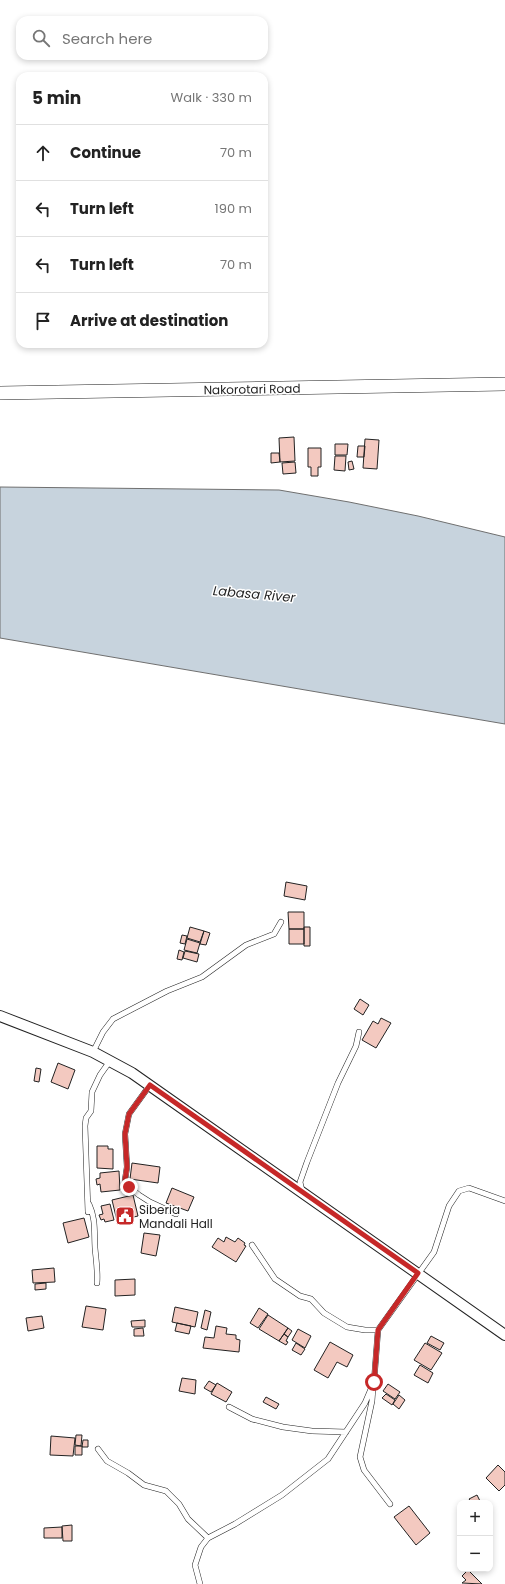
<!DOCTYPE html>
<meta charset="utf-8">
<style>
:root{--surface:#fff;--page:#f6f6f6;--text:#222;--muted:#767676;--line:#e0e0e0}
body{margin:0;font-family:Poppins,sans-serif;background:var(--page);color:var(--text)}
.controls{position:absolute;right:12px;bottom:12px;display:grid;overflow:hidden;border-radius:8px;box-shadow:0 2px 6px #0003}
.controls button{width:36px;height:36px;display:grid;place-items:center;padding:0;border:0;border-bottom:1px solid var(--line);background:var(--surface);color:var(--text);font:20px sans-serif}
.stop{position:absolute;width:12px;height:12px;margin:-9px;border:3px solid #c62828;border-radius:50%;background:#fff}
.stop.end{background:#c62828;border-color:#fff;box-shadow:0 1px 4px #0008}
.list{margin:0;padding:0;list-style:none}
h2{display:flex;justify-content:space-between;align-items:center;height:52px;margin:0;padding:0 16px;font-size:17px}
h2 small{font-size:13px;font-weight:400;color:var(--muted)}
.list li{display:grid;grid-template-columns:26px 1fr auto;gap:12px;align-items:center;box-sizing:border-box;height:56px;padding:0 16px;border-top:1px solid var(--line)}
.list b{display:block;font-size:15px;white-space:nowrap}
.list em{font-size:13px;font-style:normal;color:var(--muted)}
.icon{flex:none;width:22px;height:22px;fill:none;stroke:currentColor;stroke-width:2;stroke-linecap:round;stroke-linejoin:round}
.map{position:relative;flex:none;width:505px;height:1584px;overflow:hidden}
.search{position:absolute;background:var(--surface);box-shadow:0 2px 6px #0003;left:16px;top:16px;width:252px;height:44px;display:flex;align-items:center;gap:10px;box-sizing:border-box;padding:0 14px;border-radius:12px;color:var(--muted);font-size:15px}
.panel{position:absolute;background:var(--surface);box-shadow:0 2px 6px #0003;left:16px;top:72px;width:252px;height:276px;border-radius:12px}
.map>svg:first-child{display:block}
</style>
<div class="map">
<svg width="505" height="1584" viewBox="0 0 505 1584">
<rect width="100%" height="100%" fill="#fff"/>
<!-- water -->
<path fill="#c7d3dd" stroke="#6f6f6f" d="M 0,487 L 279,490 L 349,502 L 418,516 L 505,537 L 505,724 L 0,638 Z"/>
<!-- building -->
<path fill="#f3c9c0" stroke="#222" d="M 294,437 L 295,461 L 280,462 L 279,438 Z
M 365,439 L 379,440 L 377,469 L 363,468 Z
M 335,444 L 348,444 L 347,455 L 335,455 Z
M 358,446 L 365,446 L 364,457 L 357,457 Z
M 308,448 L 321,448 L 321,467 L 318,467 L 318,476 L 311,476 L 311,467 L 308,467 Z
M 271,453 L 279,453 L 280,462 L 271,463 Z
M 335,456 L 346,456 L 345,471 L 334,470 Z
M 352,461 L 354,469 L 349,470 L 348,462 Z
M 295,462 L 296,473 L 283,474 L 282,463 Z
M 286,882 L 307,886 L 305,900 L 284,896 Z
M 288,912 L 304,912 L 304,929 L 289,929 Z
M 190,927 L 204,931 L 200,942 L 187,938 Z
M 304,927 L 310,927 L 310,946 L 304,946 Z
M 289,929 L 304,929 L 304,944 L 289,944 Z
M 204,931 L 210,933 L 206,945 L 200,944 Z
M 182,935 L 187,936 L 185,944 L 180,943 Z
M 187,939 L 200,943 L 197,953 L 184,950 Z
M 179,950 L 184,952 L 182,960 L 177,959 Z
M 185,951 L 199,954 L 197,962 L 183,958 Z
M 360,999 L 369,1005 L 363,1015 L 354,1009 Z
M 381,1018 L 391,1023 L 376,1048 L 362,1040 L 373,1021 L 378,1024 Z
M 58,1063 L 75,1070 L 68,1089 L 51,1082 Z
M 36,1068 L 41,1069 L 39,1082 L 34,1081 Z
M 97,1146 L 108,1146 L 108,1149 L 113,1149 L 113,1169 L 97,1168 Z
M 132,1163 L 160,1167 L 158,1183 L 130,1179 Z
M 119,1171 L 120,1190 L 101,1192 L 100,1184 L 97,1185 L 96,1179 L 100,1178 L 100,1173 Z
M 172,1188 L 194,1197 L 188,1211 L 166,1203 Z
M 133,1195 L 138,1216 L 117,1221 L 112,1200 Z
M 110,1204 L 114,1220 L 105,1222 L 104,1219 L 101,1220 L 99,1215 L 103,1214 L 101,1206 Z
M 84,1218 L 89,1237 L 68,1243 L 63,1223 Z
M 144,1233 L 160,1235 L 156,1256 L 141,1253 Z
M 226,1237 L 235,1242 L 238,1238 L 245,1243 L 244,1245 L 246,1246 L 236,1262 L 212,1247 L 218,1238 L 224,1242 Z
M 54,1268 L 55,1282 L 33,1283 L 32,1270 Z
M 135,1279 L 135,1295 L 115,1296 L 115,1280 Z
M 46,1283 L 46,1289 L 35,1290 L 35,1284 Z
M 86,1306 L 106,1309 L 103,1330 L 82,1327 Z
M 175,1307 L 198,1312 L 195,1327 L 172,1322 Z
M 259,1308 L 268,1314 L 258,1328 L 250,1323 Z
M 205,1310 L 211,1312 L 207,1330 L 201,1328 Z
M 268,1315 L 288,1328 L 279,1341 L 259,1329 Z
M 42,1316 L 44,1328 L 28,1331 L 26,1318 Z
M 145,1320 L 145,1327 L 132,1327 L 131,1321 Z
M 177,1323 L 191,1326 L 189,1334 L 175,1331 Z
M 216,1326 L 227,1328 L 226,1334 L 236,1335 L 236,1339 L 240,1340 L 239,1352 L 203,1348 L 205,1337 L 214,1338 Z
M 143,1328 L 144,1336 L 134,1336 L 134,1329 Z
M 288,1328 L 292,1331 L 288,1337 L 284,1334 Z
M 298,1329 L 311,1336 L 305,1348 L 292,1340 Z
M 284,1334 L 288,1337 L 286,1341 L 288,1342 L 286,1345 L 279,1341 Z
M 431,1336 L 444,1343 L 440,1350 L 427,1343 Z
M 330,1342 L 353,1355 L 347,1367 L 337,1362 L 328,1378 L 314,1370 Z
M 296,1343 L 305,1349 L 301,1355 L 292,1350 Z
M 425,1343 L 442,1353 L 431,1370 L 414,1360 Z
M 420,1365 L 433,1373 L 428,1383 L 414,1375 Z
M 182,1378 L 196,1380 L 195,1394 L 179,1391 Z
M 209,1381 L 216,1385 L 211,1392 L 204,1388 Z
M 217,1383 L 232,1392 L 226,1402 L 211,1394 Z
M 388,1384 L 400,1392 L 395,1399 L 383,1391 Z
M 386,1394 L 395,1400 L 392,1405 L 382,1398 Z
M 399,1395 L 405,1400 L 399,1409 L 393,1404 Z
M 266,1397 L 279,1404 L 276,1409 L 263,1402 Z
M 76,1435 L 82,1435 L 81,1446 L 75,1445 Z
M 51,1436 L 75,1438 L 73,1456 L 50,1455 Z
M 83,1440 L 88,1440 L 88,1447 L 82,1447 Z
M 75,1446 L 82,1446 L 82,1455 L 75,1455 Z
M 498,1465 L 505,1472 L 505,1485 L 499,1491 L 486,1478 Z
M 477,1495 L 481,1503 L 472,1503 L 469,1499 Z
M 409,1506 L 430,1533 L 416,1545 L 394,1517 Z
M 72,1525 L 72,1541 L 63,1541 L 62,1526 Z
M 62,1527 L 62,1538 L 44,1538 L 44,1528 Z
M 468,1570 L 482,1584 L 462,1583 L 466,1580 L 462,1576 Z"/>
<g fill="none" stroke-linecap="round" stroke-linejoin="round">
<!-- service casing -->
<g stroke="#222" stroke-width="6">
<path id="service" d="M 93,1052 L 103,1032 L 113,1019 L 167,991 L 202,977 L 246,945 L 274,934 L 281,922
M 150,1085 L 129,1114 L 125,1134 L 127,1167 L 125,1180 L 129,1187 L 139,1195 L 150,1202 L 176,1214
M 302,1191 L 300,1182 L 307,1162 L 338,1083 L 356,1046 L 359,1032
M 89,1204 C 96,1219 94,1232 95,1248 C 96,1260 98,1271 97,1283
M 88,1212 L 85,1126 L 86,1118 L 91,1111 L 92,1092 L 100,1075 L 110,1061
M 252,1245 L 275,1279 L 300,1296 L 311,1299 L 324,1313 L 347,1327 L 365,1330 L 378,1330
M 373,1387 L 372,1401 L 360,1457 L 364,1470 L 390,1504
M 229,1407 L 252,1419 L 283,1427 L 312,1431 L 346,1432
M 98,1449 L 107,1461 L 128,1473 L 144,1485 L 166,1491 L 179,1504 L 188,1519 L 208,1538 L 235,1524 L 282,1495 L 328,1459 L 365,1403 L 374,1382 L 378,1330 L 434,1252 L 449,1206 L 459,1191 L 469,1188 L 505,1201
M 200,1584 L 195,1565 L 201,1547 L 208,1538"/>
</g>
<!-- minor casing -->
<g stroke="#222" stroke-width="12">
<path id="minor" d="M 0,1016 L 93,1052 L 132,1073 L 505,1335"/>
</g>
<!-- tertiary casing -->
<g stroke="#222" stroke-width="14">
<path id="tertiary" d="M 0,393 L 505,384"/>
</g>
<!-- service -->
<use href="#service" stroke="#fff" stroke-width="5"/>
<!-- minor -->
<use href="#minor" stroke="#fff" stroke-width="10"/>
<!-- tertiary -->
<use href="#tertiary" stroke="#fff" stroke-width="13"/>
</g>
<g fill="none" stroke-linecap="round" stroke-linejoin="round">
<!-- route -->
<path stroke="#c62828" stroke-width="5" d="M 129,1187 L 125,1180 L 127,1167 L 125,1134 L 129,1114 L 150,1085 L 418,1273 L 378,1330 L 374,1382"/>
</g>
<!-- icons -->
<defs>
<g id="civic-square" transform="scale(1)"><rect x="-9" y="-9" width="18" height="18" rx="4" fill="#c62828" stroke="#fff"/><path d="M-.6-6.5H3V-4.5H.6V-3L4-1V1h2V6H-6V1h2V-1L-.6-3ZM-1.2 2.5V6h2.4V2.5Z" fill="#fff"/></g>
</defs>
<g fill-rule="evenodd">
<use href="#civic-square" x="125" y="1216"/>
</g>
<g text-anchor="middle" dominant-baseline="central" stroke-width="3" stroke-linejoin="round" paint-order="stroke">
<!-- street labels -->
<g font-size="12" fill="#222" stroke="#fff">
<text transform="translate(252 389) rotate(-1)">Nakorotari Road</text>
</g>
<!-- poi labels -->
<g font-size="12" fill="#222" stroke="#fff" text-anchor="start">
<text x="139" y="1209">Siberia<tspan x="139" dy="14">Mandali Hall</tspan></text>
</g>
<!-- water labels -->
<g font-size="13" font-style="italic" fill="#222" stroke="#fff">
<text transform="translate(254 594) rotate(5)">Labasa River</text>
</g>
</g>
</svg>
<div class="controls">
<button>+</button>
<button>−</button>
</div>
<div class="stop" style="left:374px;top:1382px"></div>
<div class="stop end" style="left:129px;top:1187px"></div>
<div class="search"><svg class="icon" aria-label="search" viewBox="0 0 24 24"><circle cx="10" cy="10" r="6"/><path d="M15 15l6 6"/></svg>Search here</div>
<section class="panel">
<h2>5 min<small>Walk · 330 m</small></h2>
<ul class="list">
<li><svg class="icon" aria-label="ahead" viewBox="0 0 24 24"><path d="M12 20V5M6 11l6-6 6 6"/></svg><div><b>Continue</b></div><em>70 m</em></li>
<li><svg class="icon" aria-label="left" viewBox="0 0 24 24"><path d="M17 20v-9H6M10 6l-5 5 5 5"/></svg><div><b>Turn left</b></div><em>190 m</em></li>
<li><svg class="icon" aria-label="left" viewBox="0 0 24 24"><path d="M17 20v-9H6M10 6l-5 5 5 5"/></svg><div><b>Turn left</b></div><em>70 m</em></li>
<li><svg class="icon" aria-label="arrive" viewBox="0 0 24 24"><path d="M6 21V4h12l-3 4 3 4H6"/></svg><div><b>Arrive at destination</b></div></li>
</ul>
</section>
</div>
